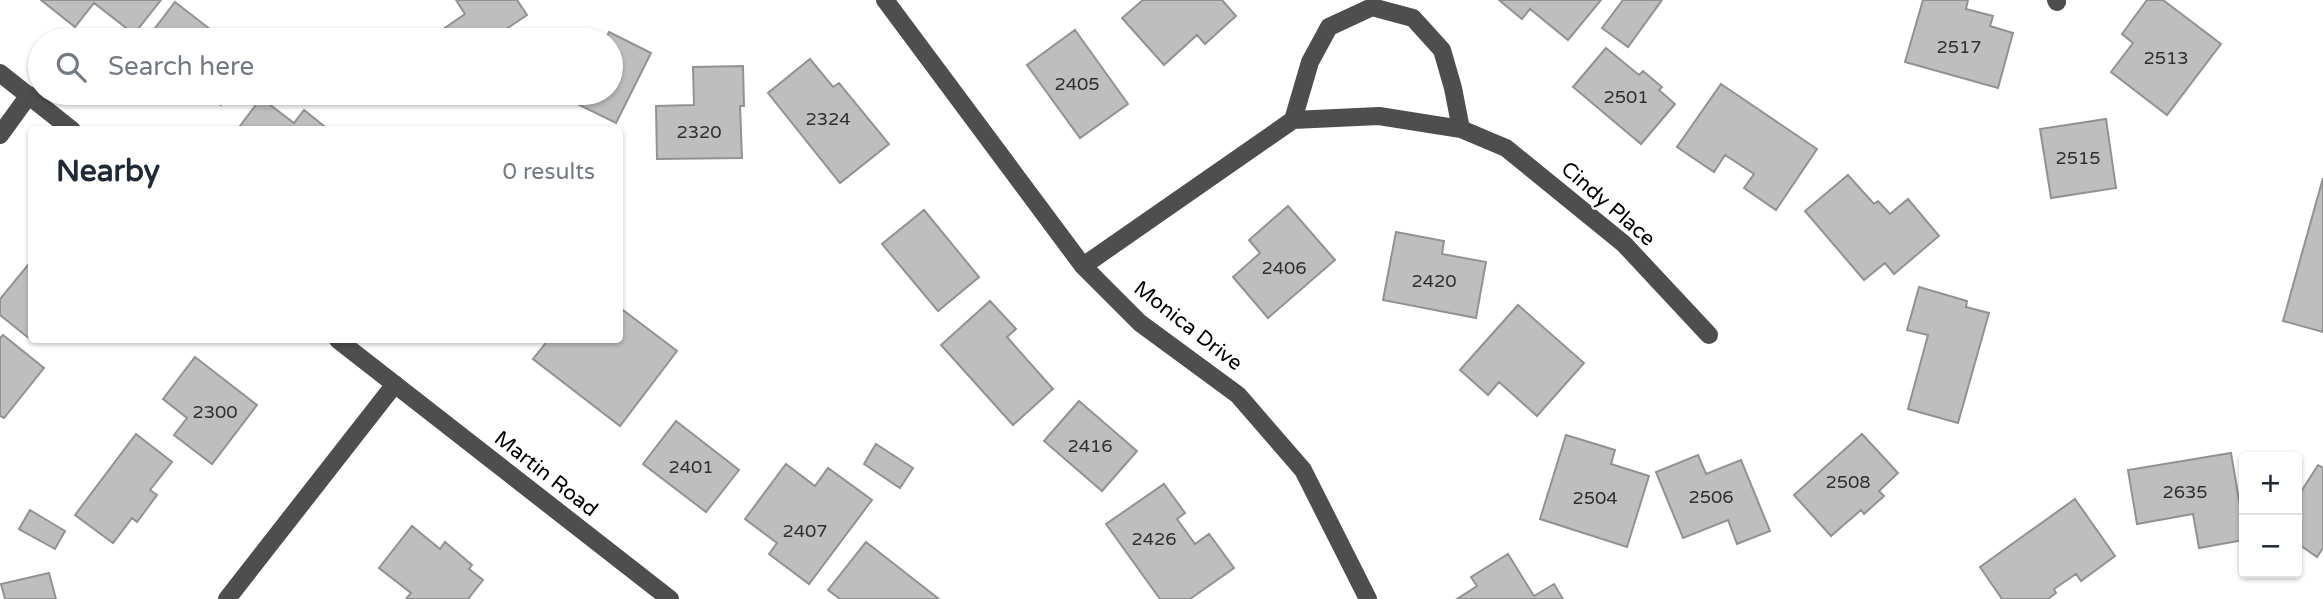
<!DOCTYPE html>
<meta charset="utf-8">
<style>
:root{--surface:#fff;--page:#f2f2f3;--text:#1f2937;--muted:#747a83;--line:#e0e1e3}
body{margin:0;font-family:"Varela Round",sans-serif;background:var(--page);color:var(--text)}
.controls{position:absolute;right:21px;bottom:21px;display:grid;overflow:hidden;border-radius:7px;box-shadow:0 2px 5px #0004}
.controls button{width:63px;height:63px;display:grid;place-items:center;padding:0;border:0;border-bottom:2px solid var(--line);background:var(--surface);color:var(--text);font:35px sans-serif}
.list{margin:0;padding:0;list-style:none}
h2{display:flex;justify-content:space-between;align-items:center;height:91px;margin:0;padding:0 28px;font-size:30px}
h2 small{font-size:23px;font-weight:400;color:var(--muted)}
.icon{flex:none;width:38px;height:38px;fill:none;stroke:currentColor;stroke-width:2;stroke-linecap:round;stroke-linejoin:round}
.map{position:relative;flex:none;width:2323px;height:599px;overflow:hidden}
.search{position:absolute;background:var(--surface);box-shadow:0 2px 5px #0004;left:28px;top:28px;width:595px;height:77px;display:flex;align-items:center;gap:18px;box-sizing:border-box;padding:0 24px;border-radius:38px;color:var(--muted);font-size:26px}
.panel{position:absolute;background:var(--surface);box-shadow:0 2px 5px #0004;left:28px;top:126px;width:595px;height:217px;border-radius:7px}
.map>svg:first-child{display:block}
</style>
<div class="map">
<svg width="2323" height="599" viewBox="0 0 2323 599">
<rect width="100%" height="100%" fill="#fff"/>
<!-- building -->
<path fill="#bebebe" stroke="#929292" stroke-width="2" d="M 41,0 L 161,0 L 134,34 L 94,3 L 75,27 Z
M 456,0 L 517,0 L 527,15 L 490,40 L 445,40 L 439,32 L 465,14 Z
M 1143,0 L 1222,0 L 1236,16 L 1205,44 L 1197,35 L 1164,65 L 1122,18 Z
M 1499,0 L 1601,0 L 1568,40 L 1530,9 L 1522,19 Z
M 1623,0 L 1662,0 L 1628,47 L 1602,28 Z
M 1923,0 L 1968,0 L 1966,9 L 1993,16 L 1990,26 L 2013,33 L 1998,88 L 1905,62 Z
M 2147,0 L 2163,0 L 2221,44 L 2167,115 L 2111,72 L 2133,43 L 2122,34 Z
M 175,2 L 224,40 L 146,40 Z
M 1075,30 L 1128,104 L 1080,138 L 1027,65 Z
M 609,32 L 651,53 L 616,123 L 555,93 L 611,93 L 611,40 L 605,40 Z
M 555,33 L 569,40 L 551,40 Z
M 1606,48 L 1639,75 L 1643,71 L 1662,87 L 1659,90 L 1675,104 L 1641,144 L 1573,87 Z
M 810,59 L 833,87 L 839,83 L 889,144 L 840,183 L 768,93 Z
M 743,66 L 744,106 L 740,106 L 742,158 L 657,159 L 656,106 L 694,105 L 693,67 Z
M 1721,84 L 1817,149 L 1776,210 L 1744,188 L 1754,174 L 1725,155 L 1714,172 L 1677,147 Z
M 205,93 L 230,93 L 221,105 Z
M 261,98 L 294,123 L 304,110 L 329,130 L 237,130 Z
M 2106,119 L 2116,188 L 2051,198 L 2040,129 Z
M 1848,175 L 1874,204 L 1878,201 L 1890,214 L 1908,199 L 1939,236 L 1894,274 L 1885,263 L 1864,280 L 1805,211 Z
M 2323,178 L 2323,332 L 2283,321 Z
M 1288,206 L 1335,260 L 1268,318 L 1233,277 L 1260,253 L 1249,240 Z
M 924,210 L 979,277 L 938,311 L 882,244 Z
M 1396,232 L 1444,241 L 1442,254 L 1486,262 L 1476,318 L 1383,300 Z
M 32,260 L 32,339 L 31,340 L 0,315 L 0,299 Z
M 1919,287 L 1967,301 L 1966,307 L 1989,313 L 1958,423 L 1908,409 L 1928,335 L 1907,330 Z
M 990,301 L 1016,329 L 1007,337 L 1053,389 L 1013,425 L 941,345 Z
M 1518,305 L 1584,363 L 1537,416 L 1499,382 L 1488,395 L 1460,370 Z
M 623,310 L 677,351 L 620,426 L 533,359 L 548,340 L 620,340 L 620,315 Z
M 3,335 L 44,368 L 4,418 L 0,416 L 0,338 Z
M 195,357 L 257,405 L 212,464 L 174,435 L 187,418 L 163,399 Z
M 1079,401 L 1137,451 L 1102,491 L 1044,441 Z
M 676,421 L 739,470 L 706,512 L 643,464 Z
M 136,434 L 172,462 L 150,490 L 157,495 L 137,522 L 132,518 L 113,543 L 75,515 Z
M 1862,434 L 1898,473 L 1879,491 L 1884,496 L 1864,514 L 1861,510 L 1831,536 L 1794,495 Z
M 1566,435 L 1615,450 L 1611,464 L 1649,476 L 1627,547 L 1540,519 Z
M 876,444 L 913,468 L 900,488 L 864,464 Z
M 2231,453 L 2244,529 L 2244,540 L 2199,548 L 2193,514 L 2137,524 L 2128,470 Z
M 1698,455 L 1706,474 L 1741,460 L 1770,531 L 1737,544 L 1728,520 L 1683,538 L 1656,472 Z
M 786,464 L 815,486 L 828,468 L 872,500 L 809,584 L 769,554 L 777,543 L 745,519 Z
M 2318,465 L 2323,468 L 2323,548 L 2317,557 L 2297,543 L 2297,498 Z
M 1164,484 L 1185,513 L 1177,519 L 1195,544 L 1209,534 L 1234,568 L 1190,599 L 1160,599 L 1106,524 Z
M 2075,499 L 2115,556 L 2081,581 L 2076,574 L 2054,589 L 2056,593 L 2048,599 L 2002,599 L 1980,567 Z
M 30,510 L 65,531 L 55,549 L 19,529 Z
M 412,526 L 440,549 L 445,542 L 472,565 L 469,569 L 483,580 L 468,599 L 406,599 L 411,593 L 379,568 Z
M 866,542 L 939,599 L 840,599 L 828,590 Z
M 1508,554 L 1534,596 L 1554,584 L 1563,599 L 1457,599 L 1477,586 L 1471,577 Z
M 49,573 L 56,599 L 5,599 L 1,584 Z"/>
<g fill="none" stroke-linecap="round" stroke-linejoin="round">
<!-- minor -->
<path stroke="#4e4e4e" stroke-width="18" d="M 885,0 L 1083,266 L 1140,323 L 1238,395 L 1303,470 L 1368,599
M 2056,0 L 2057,2
M 0,73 L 72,130
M 1293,120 L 1310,62 L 1329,27 L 1372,7 L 1413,18 L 1442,50 L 1453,88 L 1461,129
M 0,135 L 29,95
M 1083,266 L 1293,120 L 1379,116 L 1461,129 L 1506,148 L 1624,244 L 1709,335
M 338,340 L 670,599
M 227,599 L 395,384"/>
</g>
<g text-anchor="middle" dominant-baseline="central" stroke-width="5" stroke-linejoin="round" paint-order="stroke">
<!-- number labels -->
<g font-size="18" fill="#303030">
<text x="1959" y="47">2517</text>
<text x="2166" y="58">2513</text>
<text x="1077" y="84">2405</text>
<text x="1626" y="97">2501</text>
<text x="828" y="119">2324</text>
<text x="699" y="132">2320</text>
<text x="2078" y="158">2515</text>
<text x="1284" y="268">2406</text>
<text x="1434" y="281">2420</text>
<text x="215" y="412">2300</text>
<text x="1090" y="446">2416</text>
<text x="691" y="467">2401</text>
<text x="1848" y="482">2508</text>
<text x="2185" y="492">2635</text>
<text x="1711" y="497">2506</text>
<text x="1595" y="498">2504</text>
<text x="805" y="531">2407</text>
<text x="1154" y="539">2426</text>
</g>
<!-- street labels -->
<g font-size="21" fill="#000" stroke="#fff">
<text transform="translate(1608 204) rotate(41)">Cindy Place</text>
<text transform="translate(1188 326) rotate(38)">Monica Drive</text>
<text transform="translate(546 474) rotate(38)">Martin Road</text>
</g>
</g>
</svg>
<div class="controls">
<button>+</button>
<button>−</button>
</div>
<div class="search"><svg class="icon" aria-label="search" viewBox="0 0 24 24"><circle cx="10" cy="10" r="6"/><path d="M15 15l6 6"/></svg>Search here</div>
<section class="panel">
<h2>Nearby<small>0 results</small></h2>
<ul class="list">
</ul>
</section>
</div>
